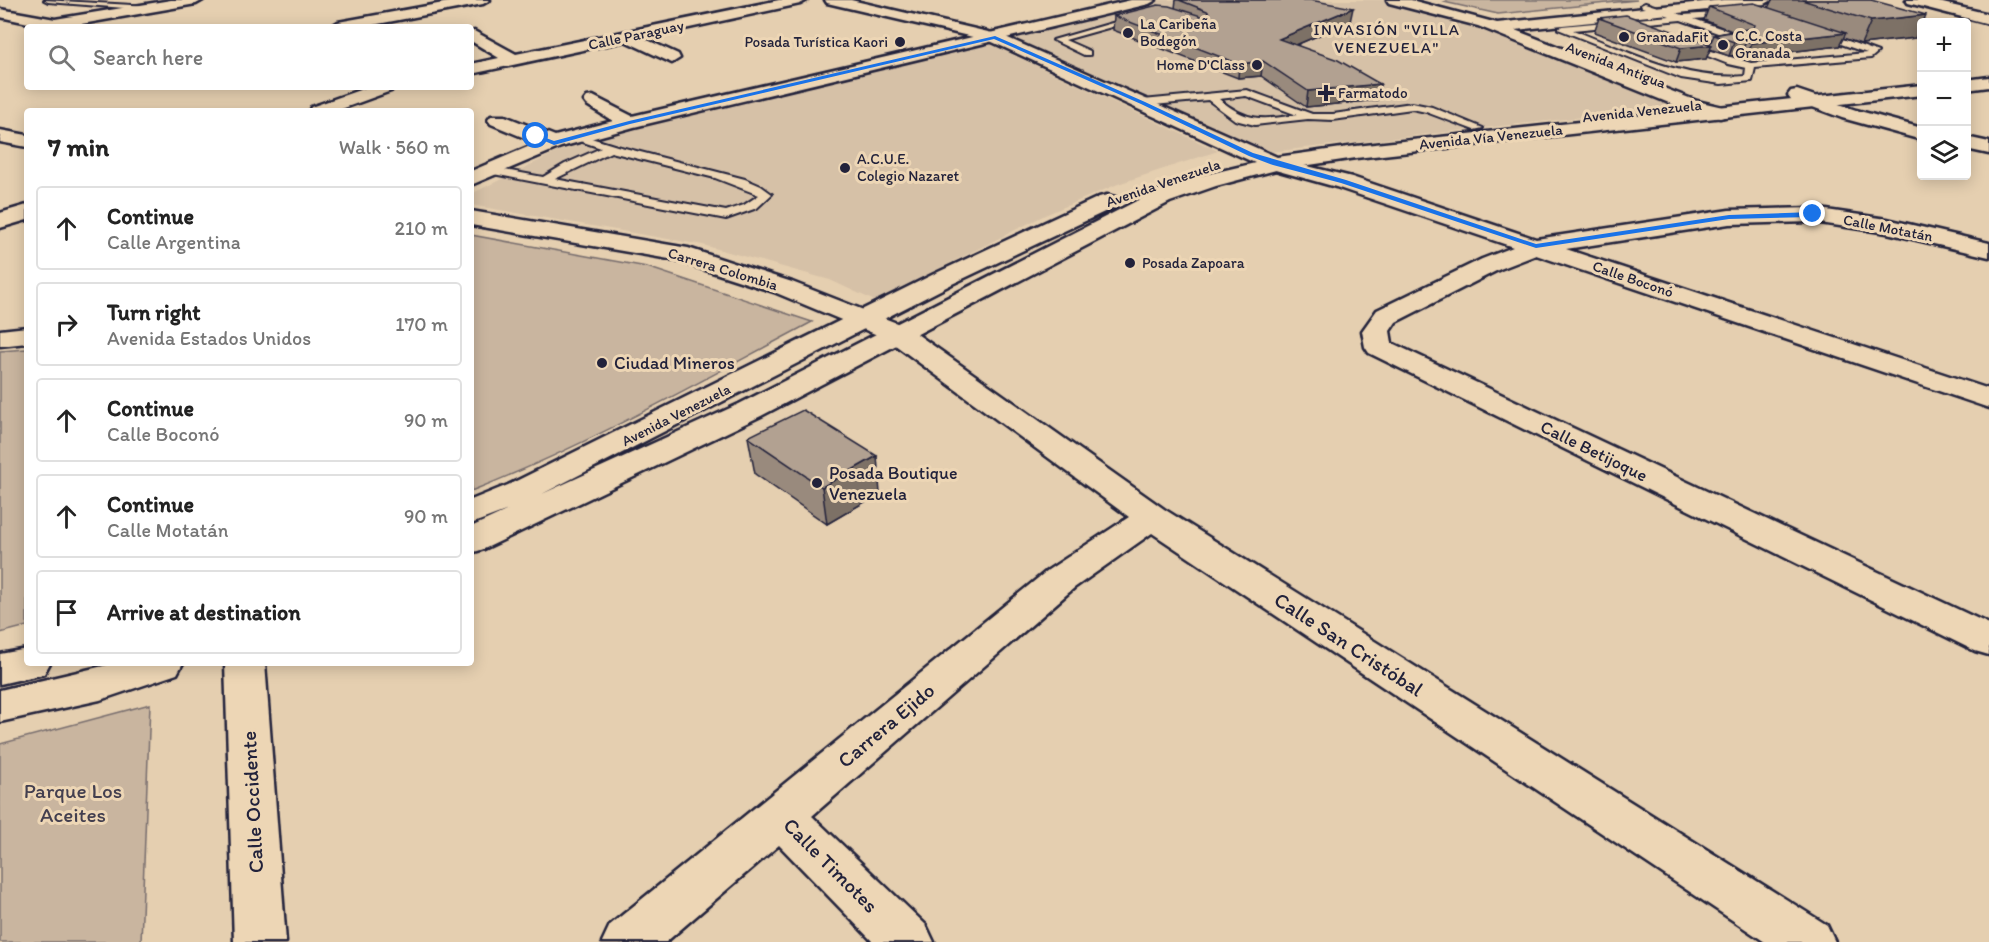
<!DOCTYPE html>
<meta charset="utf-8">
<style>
:root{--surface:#fff;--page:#f6f6f6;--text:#222;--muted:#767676;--line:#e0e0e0}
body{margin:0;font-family:Itim,sans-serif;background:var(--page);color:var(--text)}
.controls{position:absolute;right:18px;top:18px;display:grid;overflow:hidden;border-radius:6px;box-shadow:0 3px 15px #0003}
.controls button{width:54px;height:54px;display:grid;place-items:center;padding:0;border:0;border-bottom:2px solid var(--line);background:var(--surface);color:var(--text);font:30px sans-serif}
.stop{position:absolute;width:18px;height:18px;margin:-14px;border:4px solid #1a73e8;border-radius:50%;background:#fff}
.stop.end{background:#1a73e8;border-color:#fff;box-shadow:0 2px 6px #0008}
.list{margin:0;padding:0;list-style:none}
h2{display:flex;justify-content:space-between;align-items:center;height:78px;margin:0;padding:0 24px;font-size:26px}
h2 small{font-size:20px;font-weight:400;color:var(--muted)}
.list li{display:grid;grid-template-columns:39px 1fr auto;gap:18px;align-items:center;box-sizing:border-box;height:84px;margin:0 12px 12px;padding:0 12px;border:2px solid var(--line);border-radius:6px}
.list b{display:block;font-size:22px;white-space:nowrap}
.list p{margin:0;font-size:20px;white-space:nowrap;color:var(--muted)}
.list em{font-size:20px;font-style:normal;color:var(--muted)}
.icon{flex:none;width:33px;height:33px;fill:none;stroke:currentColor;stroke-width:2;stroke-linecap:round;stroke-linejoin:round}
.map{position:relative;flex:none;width:1989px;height:942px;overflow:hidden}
.search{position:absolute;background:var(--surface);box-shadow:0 3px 15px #0003;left:24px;top:24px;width:450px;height:66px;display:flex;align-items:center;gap:15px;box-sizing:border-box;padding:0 21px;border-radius:6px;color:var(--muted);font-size:22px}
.panel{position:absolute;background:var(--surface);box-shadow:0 3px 15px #0003;left:24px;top:108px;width:450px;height:558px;border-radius:6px}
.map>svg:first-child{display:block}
</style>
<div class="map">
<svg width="1989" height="942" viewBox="0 0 1989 942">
<rect width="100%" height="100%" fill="#e5cfb0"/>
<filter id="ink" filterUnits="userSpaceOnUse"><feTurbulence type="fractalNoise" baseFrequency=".0167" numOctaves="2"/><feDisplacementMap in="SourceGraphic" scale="12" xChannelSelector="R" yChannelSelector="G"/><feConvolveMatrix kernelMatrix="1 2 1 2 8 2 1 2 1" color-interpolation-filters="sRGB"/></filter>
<g filter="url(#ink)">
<!-- built -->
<path fill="#d6c1a7" d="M 1149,0 L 1394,0 L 1441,12 L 1691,105 L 1251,154 L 995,38 Z
M 990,44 L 1218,151 L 1118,184 L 1045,215 L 875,301 L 830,280 L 703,245 L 471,205 L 471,194 L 557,152 L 623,131 Z"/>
<!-- green -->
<path fill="#c9b59f" stroke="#766c6d" stroke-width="1.5" d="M 1449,0 L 1637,0 L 1498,14 L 1444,2 Z
M 471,235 L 647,267 L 812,322 C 700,381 589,445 471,491 Z
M 27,349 L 27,626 L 0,633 L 0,351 Z
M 150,704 L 141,942 L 0,942 L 0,744 Z"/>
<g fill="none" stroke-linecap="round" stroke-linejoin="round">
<!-- service casing -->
<g stroke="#22223b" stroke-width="4">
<path id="service" d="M 44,0 L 150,6 L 154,8 L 150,10 L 48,2 Z
M 1645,3 L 1683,15 L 1733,12 L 1734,14 L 1730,16 L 1694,19 L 1746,37 L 1746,41 L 1743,42 L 1700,48 L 1751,63 L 1867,53 L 1818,36 L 1818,32 L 1821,31 L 1878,52 L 1871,58 L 1755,68 L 1752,81 L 1721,84 L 1681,78 L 1558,29 L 1562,26 L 1670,16 L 1642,7 L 1641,5 ZM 1681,20 L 1732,38 L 1686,43 L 1682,46 L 1728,64 L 1746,68 L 1745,76 C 1683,81 1630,52 1573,30 Z
M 1133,17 L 1140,19 L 1065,40 L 1090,51 L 1090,55 L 1084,55 L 1053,40 Z
M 1247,90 L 1312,114 L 1333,114 L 1412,103 L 1432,107 L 1483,128 L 1474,130 L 1426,112 L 1412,109 L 1333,120 L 1308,119 L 1255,125 L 1235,120 L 1208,100 L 1143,106 L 1138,103 L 1143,100 ZM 1246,96 L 1297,115 C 1262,120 1247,122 1219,99 Z
M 578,134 L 617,146 L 745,179 L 761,186 L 772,194 L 757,208 L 726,219 L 488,173 L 482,170 L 488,167 L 543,177 L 565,164 L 601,148 L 574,139 L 573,137 ZM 611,152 L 715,178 L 759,195 L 744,205 L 726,211 L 555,179 Z"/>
</g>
<!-- minor casing -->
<g stroke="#22223b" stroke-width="5">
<path id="minor" d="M 171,0 L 203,0 L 196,4 L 76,25 L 78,27 L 47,27 L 0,17 L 0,9 L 55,19 Z
M 460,0 L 490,0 L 483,4 L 362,27 L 330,27 L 338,22 Z
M 779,0 L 807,0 L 800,4 L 643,38 L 678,54 L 680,58 L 672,63 L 625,41 L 471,74 L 471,64 L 499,58 L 471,41 L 471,32 L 474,31 L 516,54 Z
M 1131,0 L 1156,0 L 1149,4 L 634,127 L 561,147 L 471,185 L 471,171 L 537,143 L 491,124 L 488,120 L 491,116 L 505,116 L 555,136 L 613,121 L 587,105 L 584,101 L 587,97 L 593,96 L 632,116 Z
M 1387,0 L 1411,0 L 1497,23 L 1723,0 L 1772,0 L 1765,4 L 1515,30 L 1697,101 L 1727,108 L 1729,112 L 1727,116 L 1720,118 L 1684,109 L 1478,26 L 1389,3 Z
M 1906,0 L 1930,0 L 1989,14 L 1989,24 L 1908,3 Z
M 368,87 L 394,87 L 391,91 L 336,111 L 309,111 L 311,107 Z
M 1797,90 L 1856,110 L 1922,128 L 1922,140 L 1842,118 L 1791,99 L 1788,95 L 1791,91 Z
M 0,130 L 27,135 L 27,147 L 0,142 Z
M 1966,137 L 1989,142 L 1989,154 L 1966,149 Z
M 1275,158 L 1352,177 L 1536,239 L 1729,210 L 1813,208 L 1887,219 L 1989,243 L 1989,257 L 1887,233 L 1813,222 L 1729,224 L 1566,249 L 1989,389 L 1989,408 L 1536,255 L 1500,269 L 1396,322 L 1390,331 L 1392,343 L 1989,624 L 1989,655 L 1975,651 L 1369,353 L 1365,347 L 1362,331 L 1377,310 L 1482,259 L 1513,247 L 1336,187 L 1268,168 L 1265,164 L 1268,160 Z
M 27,205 L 27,220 L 0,228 L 0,213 Z
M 471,211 L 688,248 L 792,282 L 907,327 L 1164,509 L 1827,925 L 1835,942 L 1765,942 L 1152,533 L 1074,588 L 812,816 L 926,925 L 934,942 L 873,942 L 779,845 L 666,942 L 602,942 L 610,925 L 1048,570 L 1129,517 L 887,339 L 774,292 L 675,260 L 471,225 Z
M 27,327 L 27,343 L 0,346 L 0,330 Z
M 225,663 L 265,663 L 286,942 L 234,942 Z"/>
</g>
<!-- tertiary casing -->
<g stroke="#22223b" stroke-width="5">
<path id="tertiary" d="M 825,0 L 851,0 L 1001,35 L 1277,157 L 1356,146 L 1922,85 L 1922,95 L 1356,158 L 1276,170 L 1216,186 L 1170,202 L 761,416 L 484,549 L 471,553 L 471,527 L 508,510 L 471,524 L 471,500 L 508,485 L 934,274 L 1099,197 L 1107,195 L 1115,197 L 1118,202 L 1115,207 L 952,284 L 542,494 L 739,404 L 1154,192 L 1200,176 L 1255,163 L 990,41 L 827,3 Z
M 1989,77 L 1989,87 L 1966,90 L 1966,80 Z
M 27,649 L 27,663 L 50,663 L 44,674 L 0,684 L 0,654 Z
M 116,663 L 183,663 L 177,674 L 100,700 L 0,722 L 0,690 Z"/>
</g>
<!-- service -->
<use href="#service" fill="#edd6b5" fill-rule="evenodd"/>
<!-- minor -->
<use href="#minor" fill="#edd6b5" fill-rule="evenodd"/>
<!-- tertiary -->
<use href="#tertiary" fill="#edd6b5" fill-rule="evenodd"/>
</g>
<!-- wall -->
<path fill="#998a7d" stroke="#22223b" stroke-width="1.5" d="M 1176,0 L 1310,0 L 1350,22 L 1296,45 L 1380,84 L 1377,100 L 1306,107 L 1261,76 L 1238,78 L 1113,30 L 1114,16 L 1175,8 Z
M 1772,0 L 1871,0 L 1923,22 L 1915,38 L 1861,44 L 1843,38 L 1839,46 L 1746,57 L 1741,55 L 1729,56 L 1710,49 L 1706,59 L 1676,62 L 1594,32 L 1599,18 L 1710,44 L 1714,35 L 1732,31 L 1704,20 L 1709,7 L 1768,8 Z
M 748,437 L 880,493 L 827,524 L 755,474 Z"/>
<!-- shaded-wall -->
<path fill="#7d7166" stroke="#22223b" stroke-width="1.5" d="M 1353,8 L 1350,22 L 1277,53 L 1279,39 Z
M 1926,15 L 1923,22 L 1922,22 L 1922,25 L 1915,38 L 1861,44 L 1871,21 Z
M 1846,33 L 1839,46 L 1746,57 L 1752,43 Z
M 1746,41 L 1741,55 L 1729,56 L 1734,42 Z
M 1712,45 L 1706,59 L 1676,62 L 1681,48 Z
M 1263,61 L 1261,76 L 1238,78 L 1239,64 Z
M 1380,84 L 1377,100 L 1306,107 L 1308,91 Z
M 877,456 L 880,493 L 827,524 L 822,487 Z"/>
<!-- building -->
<path fill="#b2a191" stroke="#22223b" stroke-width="1.5" d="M 1179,0 L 1310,0 L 1353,8 L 1279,39 L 1338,60 L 1380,84 L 1308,91 L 1263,61 L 1239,64 L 1114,16 L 1158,5 L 1169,6 L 1204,17 L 1209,13 L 1207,11 Z
M 1802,0 L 1871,0 L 1926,15 L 1871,21 Z
M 1754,3 L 1846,33 L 1752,43 L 1746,41 L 1734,42 L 1714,35 L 1753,28 L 1755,25 L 1709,7 Z
M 1626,15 L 1712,45 L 1681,48 L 1599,18 Z
M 803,410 L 877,456 L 822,487 L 748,437 Z"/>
</g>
<!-- route -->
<path fill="#1a73e8" d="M 995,36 L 1145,102 L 1253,153 L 1346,180 L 1536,244 L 1729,215 L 1813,212 L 1816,214 L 1813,217 L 1729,219 L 1536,248 L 1341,183 L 1273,165 L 1249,156 L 1141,104 L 994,39 L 630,124 L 554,145 L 533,136 L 538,135 L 554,141 L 629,121 Z"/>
<!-- markers -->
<g fill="#22223b" stroke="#edd6b5" stroke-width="2">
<circle cx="1128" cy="33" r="6"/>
<circle cx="1624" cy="37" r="6"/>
<circle cx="900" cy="42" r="6"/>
<circle cx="1723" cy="45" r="6"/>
<circle cx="1257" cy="65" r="6"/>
<path d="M1323 84h6v6h6v6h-6v6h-6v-6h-6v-6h6z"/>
<circle cx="845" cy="168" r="6"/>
<circle cx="1130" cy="263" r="6"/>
<circle cx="602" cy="363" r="6"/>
<circle cx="817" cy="483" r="6"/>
</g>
<g text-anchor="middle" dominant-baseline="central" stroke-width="6" stroke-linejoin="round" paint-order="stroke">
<!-- far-poi labels -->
<g font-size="15" fill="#22223b" stroke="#edd6b5" text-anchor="start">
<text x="1140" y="24">La Caribeña<tspan x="1140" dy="17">Bodegón</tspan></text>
<text x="1735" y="36">C.C. Costa<tspan x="1735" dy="17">Granada</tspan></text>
<text x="1636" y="37">GranadaFit</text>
<text x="888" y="42" text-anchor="end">Posada Turística Kaori</text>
<text x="1245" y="65" text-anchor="end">Home D'Class</text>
<text x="1338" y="93">Farmatodo</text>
<text x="857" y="159">A.C.U.E.<tspan x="857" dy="17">Colegio Nazaret</tspan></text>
<text x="1142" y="263">Posada Zapoara</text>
</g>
<!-- far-street labels -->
<g font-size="15" fill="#22223b" stroke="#edd6b5">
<text transform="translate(636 35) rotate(-12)">Calle Paraguay</text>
<text transform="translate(1616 65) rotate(21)">Avenida Antigua</text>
<text transform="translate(1642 111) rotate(-6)">Avenida Venezuela</text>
<text transform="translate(1491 137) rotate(-6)">Avenida Vía Venezuela</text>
<text transform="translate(1163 183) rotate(-19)">Avenida Venezuela</text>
<text transform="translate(1888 228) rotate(11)">Calle Motatán</text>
<text transform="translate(723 269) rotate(17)">Carrera Colombia</text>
<text transform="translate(1633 279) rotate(19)">Calle Boconó</text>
<text transform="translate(676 415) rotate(-27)">Avenida Venezuela</text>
</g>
<!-- far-neighbourhood labels -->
<g font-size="16" letter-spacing="1.5" fill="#22223b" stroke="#edd6b5">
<text x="1387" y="29">INVASIÓN "VILLA<tspan x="1387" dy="18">VENEZUELA"</tspan></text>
</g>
<!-- poi labels -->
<g font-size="18" fill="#22223b" stroke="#edd6b5" text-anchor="start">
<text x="614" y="363">Ciudad Mineros</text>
<text x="829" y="473">Posada Boutique<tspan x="829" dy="21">Venezuela</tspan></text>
</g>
<!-- street labels -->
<g font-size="18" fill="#22223b" stroke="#edd6b5">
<text transform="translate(1594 451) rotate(26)">Calle Betijoque</text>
</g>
<!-- near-street labels -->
<g font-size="21" fill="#22223b" stroke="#edd6b5">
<text transform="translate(1349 644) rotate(33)">Calle San Cristóbal</text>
<text transform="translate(886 725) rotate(-40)">Carrera Ejido</text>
<text transform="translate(252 802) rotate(-93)">Calle Occidente</text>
<text transform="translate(831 865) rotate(45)">Calle Timotes</text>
</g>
<!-- near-park labels -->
<g font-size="21" fill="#433f4f" stroke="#edd6b5">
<text x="73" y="790">Parque Los<tspan x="73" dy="24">Aceites</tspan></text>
</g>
</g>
</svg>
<div class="controls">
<button>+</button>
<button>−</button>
<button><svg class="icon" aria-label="layers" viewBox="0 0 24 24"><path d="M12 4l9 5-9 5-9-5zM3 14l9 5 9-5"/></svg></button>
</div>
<div class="stop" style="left:536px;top:136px"></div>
<div class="stop end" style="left:1813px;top:214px"></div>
<div class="search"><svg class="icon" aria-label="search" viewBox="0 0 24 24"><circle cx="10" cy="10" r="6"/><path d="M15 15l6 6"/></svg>Search here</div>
<section class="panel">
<h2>7 min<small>Walk · 560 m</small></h2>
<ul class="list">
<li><svg class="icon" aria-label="ahead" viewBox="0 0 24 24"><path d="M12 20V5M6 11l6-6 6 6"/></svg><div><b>Continue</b><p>Calle Argentina</p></div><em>210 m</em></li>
<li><svg class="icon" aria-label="right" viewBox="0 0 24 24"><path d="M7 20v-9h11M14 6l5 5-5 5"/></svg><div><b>Turn right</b><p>Avenida Estados Unidos</p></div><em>170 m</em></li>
<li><svg class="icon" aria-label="ahead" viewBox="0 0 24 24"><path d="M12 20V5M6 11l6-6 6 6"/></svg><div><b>Continue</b><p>Calle Boconó</p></div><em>90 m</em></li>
<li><svg class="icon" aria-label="ahead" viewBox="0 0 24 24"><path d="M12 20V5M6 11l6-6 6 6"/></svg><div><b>Continue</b><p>Calle Motatán</p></div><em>90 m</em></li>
<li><svg class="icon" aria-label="arrive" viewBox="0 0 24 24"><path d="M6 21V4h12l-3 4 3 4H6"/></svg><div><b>Arrive at destination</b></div></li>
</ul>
</section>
</div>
